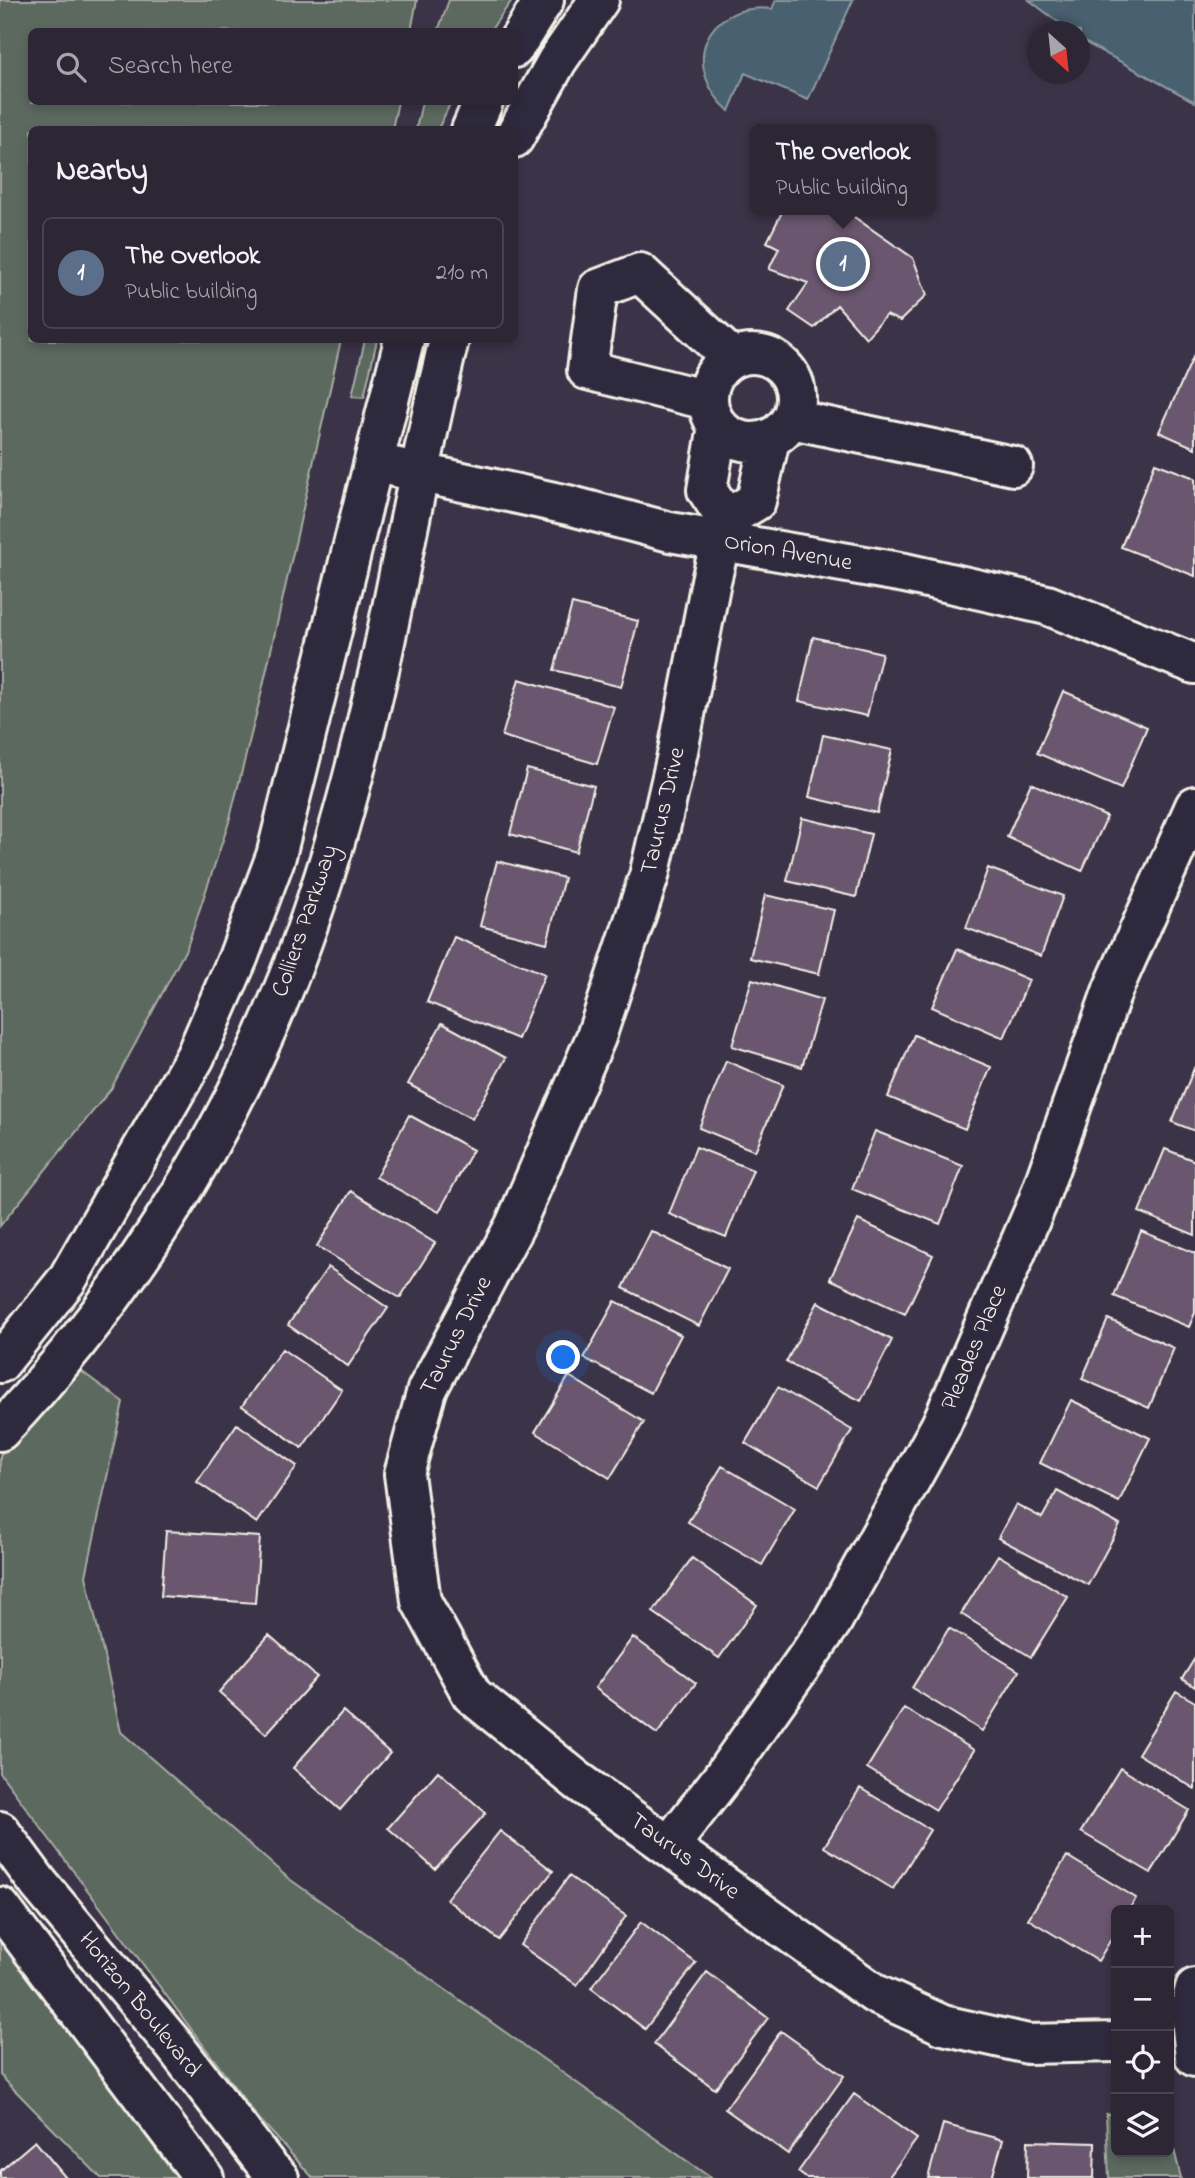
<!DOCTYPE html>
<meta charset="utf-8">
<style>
:root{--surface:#2c2635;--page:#383241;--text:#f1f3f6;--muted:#a6a5ad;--line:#484350;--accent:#8c9099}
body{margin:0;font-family:"Indie Flower",sans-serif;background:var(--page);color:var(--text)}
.controls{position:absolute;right:21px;bottom:21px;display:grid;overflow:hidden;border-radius:10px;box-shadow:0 4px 10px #0003}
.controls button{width:63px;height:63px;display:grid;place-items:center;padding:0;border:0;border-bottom:2px solid var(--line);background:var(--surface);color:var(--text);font:35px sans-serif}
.compass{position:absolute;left:1027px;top:21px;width:63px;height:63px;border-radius:50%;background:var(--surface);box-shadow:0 4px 10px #0003;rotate:153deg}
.you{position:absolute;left:564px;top:1358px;width:24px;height:24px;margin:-18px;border:5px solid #fff;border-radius:50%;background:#1a73e8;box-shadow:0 0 0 10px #1a73e833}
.badge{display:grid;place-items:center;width:46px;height:46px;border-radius:50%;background:var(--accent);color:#fff;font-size:23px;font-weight:700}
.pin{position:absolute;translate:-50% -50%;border:4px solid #fff;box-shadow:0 2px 7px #0006}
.popup{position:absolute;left:750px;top:124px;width:186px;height:91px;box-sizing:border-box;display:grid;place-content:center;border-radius:10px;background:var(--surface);filter:drop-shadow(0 2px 5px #0005);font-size:23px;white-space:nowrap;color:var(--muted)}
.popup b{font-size:26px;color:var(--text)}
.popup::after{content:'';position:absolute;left:50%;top:100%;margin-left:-14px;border:14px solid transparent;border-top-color:var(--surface)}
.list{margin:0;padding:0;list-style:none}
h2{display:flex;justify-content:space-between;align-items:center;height:91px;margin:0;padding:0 28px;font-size:30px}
h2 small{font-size:23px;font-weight:400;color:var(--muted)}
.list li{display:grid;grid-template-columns:46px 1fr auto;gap:21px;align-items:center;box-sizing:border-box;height:112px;margin:0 14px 14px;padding:0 14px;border:2px solid var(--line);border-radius:10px}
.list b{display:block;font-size:26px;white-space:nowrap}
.list p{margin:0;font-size:23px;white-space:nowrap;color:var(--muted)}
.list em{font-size:23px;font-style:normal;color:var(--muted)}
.icon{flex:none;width:38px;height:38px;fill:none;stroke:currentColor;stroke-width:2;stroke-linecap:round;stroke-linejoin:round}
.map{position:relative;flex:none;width:1195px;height:2178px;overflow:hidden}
.search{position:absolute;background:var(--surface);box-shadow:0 4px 10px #0003;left:28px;top:28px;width:490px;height:77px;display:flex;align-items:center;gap:18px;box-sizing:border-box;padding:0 24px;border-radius:10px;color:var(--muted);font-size:26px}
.panel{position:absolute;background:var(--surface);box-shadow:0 4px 10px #0003;left:28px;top:126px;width:490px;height:217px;border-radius:10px}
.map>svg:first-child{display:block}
</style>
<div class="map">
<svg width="1195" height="2178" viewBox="0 0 1195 2178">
<rect width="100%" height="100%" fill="#3b3347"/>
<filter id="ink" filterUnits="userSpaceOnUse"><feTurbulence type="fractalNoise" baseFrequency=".0143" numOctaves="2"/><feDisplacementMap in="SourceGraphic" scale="14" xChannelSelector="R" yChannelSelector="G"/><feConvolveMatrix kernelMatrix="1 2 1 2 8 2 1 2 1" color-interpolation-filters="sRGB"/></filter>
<g filter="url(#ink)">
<!-- green -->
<path fill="#5b695f" stroke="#a8ada4" stroke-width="2" d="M 0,0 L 417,0 L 411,31 L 32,32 L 32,102 L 398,102 L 392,129 L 32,130 L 32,340 L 341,340 L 260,699 L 229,822 L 187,947 L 111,1089 L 0,1226 Z
M 449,0 L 512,0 L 490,31 L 438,31 Z
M 422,102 L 451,102 L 438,129 L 416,129 Z
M 365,340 L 377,340 L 364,397 L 352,396 Z
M 81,1371 L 123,1402 L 86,1576 L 121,1732 L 288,1878 L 711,2178 L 313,2178 L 254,2113 L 0,1773 L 0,1455 Z
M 0,1939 L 177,2178 L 101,2178 L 0,2075 Z
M 1116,2113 L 1116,2152 L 1169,2152 L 1169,2129 L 1181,2178 L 1109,2178 L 1106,2114 Z"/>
<!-- water -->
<path fill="#486170" stroke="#8d9ba0" stroke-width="2" d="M 776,0 L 853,0 L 808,100 L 745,73 L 729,111 C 680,68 703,1 772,9 Z
M 1029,0 L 1195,0 L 1195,102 L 1084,42 L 1080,39 L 1080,32 L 1070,31 Z"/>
<!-- building -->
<path fill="#6a566e" stroke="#f4f1e8" stroke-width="2" d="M 783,210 L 844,210 L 913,258 L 927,295 L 900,321 L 886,315 L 866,338 L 837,305 L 814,328 L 789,311 L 808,283 L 769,269 L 779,248 L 767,242 Z
M 1195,353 L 1195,448 L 1159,432 Z
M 1155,463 L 1195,478 L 1195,576 L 1121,547 Z
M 572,604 L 638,621 L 621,687 L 554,670 Z
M 813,637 L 882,653 L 867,716 L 799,701 Z
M 519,679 L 614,707 L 597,764 L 502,736 Z
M 1063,691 L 1147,727 L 1121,789 L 1037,753 Z
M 823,735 L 892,750 L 877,813 L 809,797 Z
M 527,769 L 594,786 L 576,852 L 510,834 Z
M 1031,783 L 1107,817 L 1082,871 L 1007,837 Z
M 802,818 L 871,834 L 856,897 L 787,881 Z
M 497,861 L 564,878 L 547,943 L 480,926 Z
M 988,868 L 1063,896 L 1041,956 L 966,928 Z
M 765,895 L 834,910 L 819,974 L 750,958 Z
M 454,937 L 545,974 L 518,1039 L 427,1002 Z
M 957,949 L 1029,980 L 1004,1038 L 932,1007 Z
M 752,979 L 822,1000 L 802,1067 L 732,1046 Z
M 442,1023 L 506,1058 L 472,1119 L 408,1084 Z
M 914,1035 L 991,1067 L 965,1129 L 888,1097 Z
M 726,1061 L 783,1085 L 755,1151 L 699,1128 Z
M 1195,1066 L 1195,1131 L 1172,1122 Z
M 409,1115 L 473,1150 L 439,1212 L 376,1177 Z
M 875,1131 L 963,1166 L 940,1224 L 852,1189 Z
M 696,1147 L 753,1170 L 726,1237 L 669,1214 Z
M 1165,1149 L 1195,1161 L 1195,1235 L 1139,1212 Z
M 351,1191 L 435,1243 L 400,1298 L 317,1246 Z
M 858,1220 L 933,1255 L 905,1314 L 830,1279 Z
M 651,1231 L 728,1269 L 699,1326 L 623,1288 Z
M 1141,1231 L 1195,1253 L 1195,1313 L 1189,1327 L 1114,1296 Z
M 328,1267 L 388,1308 L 348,1366 L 288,1325 Z
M 615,1301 L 681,1335 L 651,1393 L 584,1358 Z
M 818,1302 L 892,1340 L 861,1401 L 786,1362 Z
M 1108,1319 L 1174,1348 L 1149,1408 L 1082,1379 Z
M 282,1349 L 342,1390 L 302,1448 L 242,1406 Z
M 569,1376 L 644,1422 L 610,1478 L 535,1432 Z
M 778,1387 L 852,1430 L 819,1486 L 745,1443 Z
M 1071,1400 L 1150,1438 L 1119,1502 L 1040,1463 Z
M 237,1424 L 297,1466 L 257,1523 L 197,1482 Z
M 722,1466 L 795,1509 L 762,1565 L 688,1522 Z
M 1057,1491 L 1120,1525 L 1088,1585 L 998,1538 L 1016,1504 L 1042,1518 Z
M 166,1531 L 260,1537 L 255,1603 L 161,1596 Z
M 998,1555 L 1068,1597 L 1031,1657 L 961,1614 Z
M 692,1558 L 757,1605 L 719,1658 L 653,1612 Z
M 949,1628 L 1019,1671 L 982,1731 L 912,1688 Z
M 269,1635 L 317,1677 L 266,1734 L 219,1692 Z
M 633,1637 L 696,1683 L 657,1734 L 595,1688 Z
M 1195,1658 L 1195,1687 L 1182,1679 Z
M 1176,1691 L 1195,1702 L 1195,1789 L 1138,1754 Z
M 904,1708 L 974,1750 L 936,1810 L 867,1768 Z
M 343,1711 L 390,1753 L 340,1810 L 293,1768 Z
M 1120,1768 L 1189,1810 L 1151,1873 L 1081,1832 Z
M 438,1771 L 486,1813 L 435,1869 L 388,1828 Z
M 860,1788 L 930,1830 L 893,1889 L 824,1847 Z
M 500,1831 L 553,1871 L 499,1940 L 446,1899 Z
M 1067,1856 L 1136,1898 L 1129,1910 L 1116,1910 L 1116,1931 L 1098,1961 L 1028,1919 Z
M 569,1876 L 626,1916 L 577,1985 L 520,1945 Z
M 641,1922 L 696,1963 L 645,2029 L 591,1988 Z
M 707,1972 L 768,2018 L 715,2089 L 654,2044 Z
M 781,2031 L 844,2076 L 788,2154 L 725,2109 Z
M 854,2094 L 917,2139 L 888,2178 L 806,2178 L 798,2172 Z
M 943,2124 L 1003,2140 L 992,2178 L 928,2178 Z
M 35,2141 L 66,2178 L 0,2178 L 0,2171 Z
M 1028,2141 L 1095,2143 L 1094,2178 L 1027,2178 Z"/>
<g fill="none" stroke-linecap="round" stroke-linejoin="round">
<!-- minor casing -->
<g stroke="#f4f1e8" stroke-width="44">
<path id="minor" d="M 514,48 L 544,0
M 471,130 L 483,102
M 514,138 L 557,61 L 599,0
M708 398a44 44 0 1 1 88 0a44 44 0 1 1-88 0Z
M 707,400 L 587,370 L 598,289 L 640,273 L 732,358
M 791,419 L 1013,466
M 718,426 L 707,490 L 726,519
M 770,439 L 756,501 L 726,519 L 711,581 L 678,751 L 649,876 L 596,1037 L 515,1225 L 427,1390 L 404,1474 L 421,1601 L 472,1695 L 578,1781 L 875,1994 L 943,2025 L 1028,2044 L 1116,2042
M 394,467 L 568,505 L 670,532 L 905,573 L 1047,605 L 1195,664
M 0,1363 L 67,1280 L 195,1057 L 238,958 L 276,856 L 404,340
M 0,1431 C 117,1307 215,1156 280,998 C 324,893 354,780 379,670 C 403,560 422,449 449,340
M 0,1831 L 39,1884 L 173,2044 L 268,2167 L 279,2178
M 669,1846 L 722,1778 L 832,1622 L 941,1425 L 1037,1204 L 1113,989 L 1195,806
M 0,1907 L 204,2178
M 1195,1988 L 1190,2008 L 1195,2057"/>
</g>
<!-- minor -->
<use href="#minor" stroke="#2f2a3d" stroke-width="38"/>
</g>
</g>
<g text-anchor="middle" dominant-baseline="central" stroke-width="7" stroke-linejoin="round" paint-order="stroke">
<!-- street labels -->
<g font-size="24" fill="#f4f1e8" stroke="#2f2a3d">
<text transform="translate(788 553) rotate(10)">Orion Avenue</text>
<text transform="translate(664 811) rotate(-77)">Taurus Drive</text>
<text transform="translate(306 921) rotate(-71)">Colliers Parkway</text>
<text transform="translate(457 1336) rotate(-63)">Taurus Drive</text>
<text transform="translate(975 1348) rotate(-67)">Pleades Place</text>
<text transform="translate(684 1857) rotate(36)">Taurus Drive</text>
<text transform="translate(139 2005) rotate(51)">Horizon Boulevard</text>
</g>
</g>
</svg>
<div class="controls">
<button>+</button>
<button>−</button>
<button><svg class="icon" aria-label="locate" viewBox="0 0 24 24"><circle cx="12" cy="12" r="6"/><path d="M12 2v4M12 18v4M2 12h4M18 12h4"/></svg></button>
<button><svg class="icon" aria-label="layers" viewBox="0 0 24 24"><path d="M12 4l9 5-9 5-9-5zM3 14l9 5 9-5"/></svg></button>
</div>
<svg class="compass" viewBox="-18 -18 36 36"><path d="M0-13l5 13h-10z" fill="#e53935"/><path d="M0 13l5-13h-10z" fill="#a6a5ad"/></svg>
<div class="you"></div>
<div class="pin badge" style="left:843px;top:264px;background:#5c6f8a">1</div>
<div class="popup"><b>The Overlook</b>Public building</div>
<div class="search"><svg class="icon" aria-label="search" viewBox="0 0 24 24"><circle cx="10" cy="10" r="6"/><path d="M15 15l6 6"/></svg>Search here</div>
<section class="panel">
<h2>Nearby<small></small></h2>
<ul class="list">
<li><span class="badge" style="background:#5c6f8a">1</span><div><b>The Overlook</b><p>Public building</p></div><em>210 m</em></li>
</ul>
</section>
</div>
